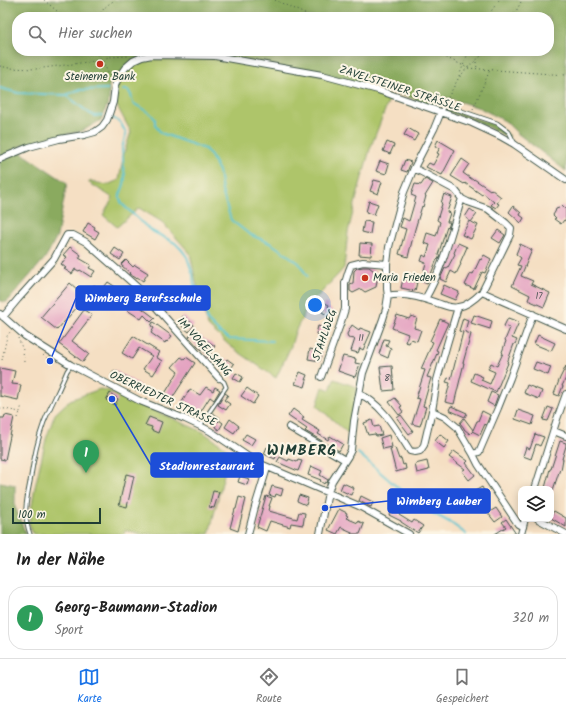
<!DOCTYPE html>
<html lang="de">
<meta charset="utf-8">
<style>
:root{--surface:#fff;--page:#f2f2f2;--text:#222;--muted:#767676;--line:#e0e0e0;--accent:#1a73e8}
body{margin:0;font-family:Kalam,sans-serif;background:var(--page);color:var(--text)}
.controls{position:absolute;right:12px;bottom:12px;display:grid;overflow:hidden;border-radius:8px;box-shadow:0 2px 10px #0003}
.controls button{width:36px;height:36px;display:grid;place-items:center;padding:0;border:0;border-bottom:1px solid var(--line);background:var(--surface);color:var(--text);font:20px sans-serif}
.scale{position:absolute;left:12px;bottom:10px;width:89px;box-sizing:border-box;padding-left:4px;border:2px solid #1f3d34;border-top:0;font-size:11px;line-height:14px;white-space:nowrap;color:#1f3d34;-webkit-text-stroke:3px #fcf5e5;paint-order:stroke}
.you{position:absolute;left:315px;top:305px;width:14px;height:14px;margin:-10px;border:3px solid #fff;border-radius:50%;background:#1a73e8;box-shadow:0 0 0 6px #1a73e833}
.badge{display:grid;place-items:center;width:26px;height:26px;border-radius:50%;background:var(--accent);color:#fff;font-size:13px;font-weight:700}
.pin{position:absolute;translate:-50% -33px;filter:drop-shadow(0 1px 2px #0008)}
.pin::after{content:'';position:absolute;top:21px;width:14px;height:12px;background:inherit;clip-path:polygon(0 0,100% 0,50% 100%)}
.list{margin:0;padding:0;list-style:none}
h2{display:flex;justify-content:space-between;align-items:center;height:52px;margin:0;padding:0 16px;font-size:17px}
h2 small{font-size:13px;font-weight:400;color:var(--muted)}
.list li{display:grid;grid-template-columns:26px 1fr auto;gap:12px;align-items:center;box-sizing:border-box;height:64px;margin:0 8px 8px;padding:0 8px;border:1px solid var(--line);border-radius:16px}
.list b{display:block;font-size:15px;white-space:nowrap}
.list p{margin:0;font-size:13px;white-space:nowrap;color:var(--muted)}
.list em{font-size:13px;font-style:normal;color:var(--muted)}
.icon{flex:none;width:22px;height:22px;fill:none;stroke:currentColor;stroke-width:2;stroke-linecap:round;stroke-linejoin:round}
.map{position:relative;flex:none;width:566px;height:534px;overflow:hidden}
.search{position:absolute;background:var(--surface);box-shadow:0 2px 10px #0003;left:12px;right:12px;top:12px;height:44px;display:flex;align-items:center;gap:10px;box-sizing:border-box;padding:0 14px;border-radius:16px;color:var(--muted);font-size:15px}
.sheet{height:124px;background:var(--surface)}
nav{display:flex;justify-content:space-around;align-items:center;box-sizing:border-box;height:56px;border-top:1px solid var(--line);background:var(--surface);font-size:11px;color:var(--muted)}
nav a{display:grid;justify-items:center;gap:2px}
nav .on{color:var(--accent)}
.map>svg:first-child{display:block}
</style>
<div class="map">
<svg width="566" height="534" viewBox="0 0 566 534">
<rect width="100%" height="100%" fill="#fcf5e5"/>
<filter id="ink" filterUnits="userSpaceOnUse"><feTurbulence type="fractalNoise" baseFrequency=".025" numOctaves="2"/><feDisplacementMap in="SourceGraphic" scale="8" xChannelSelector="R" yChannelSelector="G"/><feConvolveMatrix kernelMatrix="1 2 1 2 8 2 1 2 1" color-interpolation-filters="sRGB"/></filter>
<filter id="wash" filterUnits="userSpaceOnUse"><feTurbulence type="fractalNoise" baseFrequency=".012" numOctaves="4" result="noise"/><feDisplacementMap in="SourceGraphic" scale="16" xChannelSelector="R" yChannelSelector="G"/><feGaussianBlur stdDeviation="0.9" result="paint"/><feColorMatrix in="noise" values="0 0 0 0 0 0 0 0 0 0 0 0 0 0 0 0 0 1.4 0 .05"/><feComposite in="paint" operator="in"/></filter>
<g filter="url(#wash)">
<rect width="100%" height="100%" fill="#f5dfc3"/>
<!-- green -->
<path fill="#aec56b" stroke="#668150" d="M 151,54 L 214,55 L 322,73 L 354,86 L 390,97 L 370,149 L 359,188 L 348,232 L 344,268 L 307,308 L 295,332 L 291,346 L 276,378 L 230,346 L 208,326 L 196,282 L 190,253 L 162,222 L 139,208 L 117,227 L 103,215 L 113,198 L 88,182 L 89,181 L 107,185 L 119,180 L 124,153 L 131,132 L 116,104 L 116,77 L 122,68 Z
M 334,379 L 357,387 L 350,435 L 317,406 L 323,387 L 330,390 Z
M 100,389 L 110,391 L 203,432 L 230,451 L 209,534 L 142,534 L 125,530 L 124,534 L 33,534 L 29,523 L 35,487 L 46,439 L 55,414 L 70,400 Z"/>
<!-- forest -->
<path fill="#8aaa5f" stroke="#54744a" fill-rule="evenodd" d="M 0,0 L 566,0 L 566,171 L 517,133 L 505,121 L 480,108 L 445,97 L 439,107 L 377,87 L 214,55 L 151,54 L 131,62 L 109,85 L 109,101 L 101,120 L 82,131 L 47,138 L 18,147 L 22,153 L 67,183 L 57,236 L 46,257 L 7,302 L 0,301 ZM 17,17 L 549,17 L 549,51 L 17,51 Z
M 446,109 L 496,125 L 510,136 L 508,137 L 473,120 L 445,111 Z
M 0,482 L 15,485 L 15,507 L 26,534 L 0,534 Z"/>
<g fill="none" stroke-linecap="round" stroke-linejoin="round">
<!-- stream -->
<path stroke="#59c4d2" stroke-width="2" d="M 0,88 L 18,93 L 66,95 L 78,90 L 108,89
M 123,90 L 128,90 L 131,95 L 133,103 L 151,114 L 155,119 L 155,125 L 161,133 L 205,149 L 211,156 L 219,171 L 222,191 L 231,220 L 249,234 L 272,244 L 299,263 L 307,276
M 66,95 L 89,113 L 95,116 L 102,115
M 111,117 L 120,122 L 126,133 L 122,149 L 124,170 C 125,174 125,180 124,184 C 122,193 117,194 122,204 L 150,230 L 175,243 L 182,250 L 187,257 L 193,275 L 194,285 L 197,288 L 198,293 L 207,316 L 207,320 L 220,333 L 230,339 L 272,341
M 358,453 L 411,499 L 420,506 L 451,523 L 466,534"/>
</g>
<g id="blocks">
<!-- building -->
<path fill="#e4a3c1" d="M 408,128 L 418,134 L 414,141 L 404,135 Z
M 438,140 L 455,150 L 442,175 L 426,167 L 429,163 L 433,165 L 439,154 L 437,153 L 440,148 L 435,146 Z
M 387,142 L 394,145 L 390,154 L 383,151 Z
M 462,159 L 469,164 L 463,173 L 473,180 L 474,179 L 490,190 L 491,189 L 501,197 L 497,203 L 499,204 L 496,208 L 491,205 L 494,202 L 483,193 L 482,195 L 465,183 L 464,184 L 451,176 Z
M 405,160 L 411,162 L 407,172 L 401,170 Z
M 380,161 L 389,164 L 386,174 L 376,171 Z
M 425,179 L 433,183 L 425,196 L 426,196 L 423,207 L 422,206 L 415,229 L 408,257 L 399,254 L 406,229 L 400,227 L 403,218 L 409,221 L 416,197 L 411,195 L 415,184 L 421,185 Z
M 374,180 L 382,182 L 378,194 L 370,191 Z
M 444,194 L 452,197 L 447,212 L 450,213 L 447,222 L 450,222 L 448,228 L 447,227 L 438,255 L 440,255 L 438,260 L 437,259 L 427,284 L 423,282 L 427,271 L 424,270 L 426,263 L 421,261 L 423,255 L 426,257 L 430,245 L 424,243 L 427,233 L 436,236 L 440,222 L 437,220 L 442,204 L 441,203 Z
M 369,201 L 378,204 L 374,215 L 366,212 Z
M 562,205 L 566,209 L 566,221 L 564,220 L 561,224 L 554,219 L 556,218 L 553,215 L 555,212 L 556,209 L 559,208 Z
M 513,206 L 521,213 L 520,215 L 524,218 L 521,223 L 509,212 Z
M 470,209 L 477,214 L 471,222 L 465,217 Z
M 364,221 L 372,222 L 370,234 L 362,232 Z
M 469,221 L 478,225 L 471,239 L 462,235 Z
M 88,223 L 95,227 L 94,229 L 99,232 L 95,239 L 83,232 Z
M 498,230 L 505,235 L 500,243 L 492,238 Z
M 360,243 L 372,244 L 371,256 L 359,255 Z
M 458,243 L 467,247 L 460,263 L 461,264 L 456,274 L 451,271 L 446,282 L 440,279 L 445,268 L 447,269 L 455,254 L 454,253 Z
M 520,244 L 532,250 L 521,276 L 533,281 L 531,284 L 550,293 L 544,307 L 528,300 L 530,295 L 512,286 L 521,266 L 517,265 L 521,258 L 516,254 Z
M 70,247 L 81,255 L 79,258 L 91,265 L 89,268 L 95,271 L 91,277 L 80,270 L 79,271 L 75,269 L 72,274 L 64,269 L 66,268 L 61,264 L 67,257 L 63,255 Z
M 115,248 L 124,254 L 120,260 L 111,254 Z
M 484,255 L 491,259 L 485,273 L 482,272 L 474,289 L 465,285 L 471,273 L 473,274 L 480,259 L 481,260 Z
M 126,260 L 133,267 L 135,265 L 148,273 L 143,281 L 137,277 L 136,278 L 129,274 L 130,273 L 121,265 Z
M 363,267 L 369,267 L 378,274 L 376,287 L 365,292 L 361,289 L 353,293 L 350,291 L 350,284 L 353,283 L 354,271 L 357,268 Z
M 403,279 L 417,282 L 415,291 L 401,288 Z
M 108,282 L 120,290 L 114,298 L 102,290 Z
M 70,283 L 86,297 L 57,330 L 41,317 Z
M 94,285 L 100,290 L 95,296 L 89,291 Z
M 444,285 L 459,292 L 455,300 L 440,294 Z
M 132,303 L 137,307 L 139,306 L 155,318 L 151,322 L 144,315 L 141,319 L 127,310 Z
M 325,303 L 329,305 L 328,307 L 336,313 L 333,318 L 332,317 L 324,343 L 319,342 L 321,335 L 316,334 L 318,326 L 324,328 L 330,317 L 322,312 L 324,308 L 322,307 Z
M 84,310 L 92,315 L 72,341 L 89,354 L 83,362 L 59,344 Z
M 397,315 L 409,319 L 411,316 L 417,318 L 414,328 L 421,330 L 417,341 L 411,339 L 409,343 L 405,342 L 408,334 L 392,328 Z
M 474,315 L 492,321 L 490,329 L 471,323 Z
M 183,316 L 194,325 L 189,332 L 178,323 Z
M 463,318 L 468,320 L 465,332 L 471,334 L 463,363 L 464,363 L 454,404 L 445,402 L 450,383 L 446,382 L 448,378 L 451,379 L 456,359 L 463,332 L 459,331 Z
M 508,318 L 519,322 L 512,338 L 517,340 L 515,344 L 514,344 L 507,363 L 508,363 L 496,392 L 471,381 L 474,373 L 483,377 L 481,380 L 490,384 L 495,372 L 488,369 L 491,363 L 497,366 L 503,353 L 502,352 L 506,341 L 505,340 L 510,328 L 504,326 Z
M 440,319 L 448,323 L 436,350 L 438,351 L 427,377 L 431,378 L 423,406 L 426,407 L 420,426 L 412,424 L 420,399 L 416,398 L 425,370 L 421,369 L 433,342 L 430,341 Z
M 153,322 L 172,336 L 167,342 L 166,341 L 165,343 L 151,333 L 154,328 L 151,326 Z
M 352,325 L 359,330 L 360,328 L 371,332 L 363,350 L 360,348 L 358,353 L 351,351 L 355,339 L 348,338 L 347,334 Z
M 192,333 L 198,339 L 200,336 L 215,346 L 210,353 L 219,360 L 220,359 L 225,362 L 227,359 L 234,364 L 230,370 L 227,368 L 226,369 L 206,356 L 208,354 L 198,347 L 189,337 Z
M 538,335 L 555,343 L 551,351 L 534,344 Z
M 133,336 L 159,352 L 156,357 L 162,361 L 153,375 L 143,369 L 152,356 L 139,348 L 132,359 L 122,353 Z
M 384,339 L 389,340 L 386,346 L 391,348 L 388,358 L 379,354 Z
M 310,349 L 322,352 L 320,361 L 308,359 Z
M 343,356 L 356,359 L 355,363 L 360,364 L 355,377 L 338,371 Z
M 181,357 L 184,359 L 186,357 L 195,363 L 171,400 L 164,395 L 178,372 L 172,367 Z
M 536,362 L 551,367 L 548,375 L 533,369 Z
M 392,366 L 394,390 L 383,391 L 380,367 Z
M 566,366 L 566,378 L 562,386 L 563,386 L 559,396 L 554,394 L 560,378 Z
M 0,368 L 15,371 L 12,384 L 21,385 L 18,400 L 0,396 Z
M 114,370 L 140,385 L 136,391 L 111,376 Z
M 300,372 L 307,375 L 305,380 L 307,380 L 305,387 L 295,384 Z
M 236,373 L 243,377 L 240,382 L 233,378 Z
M 527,385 L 542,391 L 539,399 L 524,393 Z
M 206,387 L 213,391 L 215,387 L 220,390 L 214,400 L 210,397 L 196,419 L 190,416 L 194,410 L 182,402 L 190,389 L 200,395 Z
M 247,388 L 258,396 L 253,404 L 241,396 Z
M 491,392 L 498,395 L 494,406 L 487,402 Z
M 110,393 L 118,399 L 115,405 L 106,400 Z
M 225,393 L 228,395 L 224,400 L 230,404 L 226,410 L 218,405 Z
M 395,398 L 402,406 L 400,407 L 403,412 L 399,415 L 389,402 Z
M 451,406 L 467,413 L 465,417 L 449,410 Z
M 548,407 L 553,409 L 548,421 L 543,420 Z
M 293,409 L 304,417 L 302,420 L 320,431 L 318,434 L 328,440 L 330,436 L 343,444 L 339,451 L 305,431 L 307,429 L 288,416 Z
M 518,410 L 535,416 L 532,425 L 515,419 Z
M 482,411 L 490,415 L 486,425 L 485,424 L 480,435 L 472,431 L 473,431 L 470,434 L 464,429 L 464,428 L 460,423 L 464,418 L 473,430 L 477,421 L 478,421 Z
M 213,413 L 220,418 L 218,422 L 219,420 L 223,423 L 219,430 L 215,427 L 216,424 L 209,419 Z
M 5,415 L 14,417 L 5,460 L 0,459 L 0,418 L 4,418 Z
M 401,415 L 413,431 L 409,434 L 397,418 Z
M 149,417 L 162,422 L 158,433 L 151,430 L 152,427 L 145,425 Z
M 230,419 L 239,426 L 234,433 L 225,427 Z
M 372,420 L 374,427 L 379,426 L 382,435 L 376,436 L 375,434 L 368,435 L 364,423 Z
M 246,434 L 255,439 L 251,445 L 242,440 Z
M 440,434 L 449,441 L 444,448 L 435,441 Z
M 535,434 L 544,437 L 540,446 L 536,444 L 531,459 L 523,456 L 526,447 L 530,449 Z
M 389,435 L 392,447 L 383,449 L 380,438 Z
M 560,441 L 566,443 L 566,446 L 562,459 L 563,459 L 561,470 L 560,469 L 553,490 L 545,488 L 550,469 L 551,469 Z
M 267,447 L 278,452 L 275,459 L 264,454 Z
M 395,448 L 399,459 L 401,458 L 403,465 L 405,464 L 406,469 L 396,472 L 390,449 Z
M 454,451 L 468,461 L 466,463 L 475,475 L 469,480 L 462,471 L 465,469 L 449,457 Z
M 280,457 L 288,461 L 289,459 L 297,462 L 298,460 L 302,461 L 298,471 L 277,462 Z
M 427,461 L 429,470 L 417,473 L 415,464 Z
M 311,466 L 322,471 L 320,475 L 328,480 L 327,483 L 325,482 L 324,484 L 320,481 L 321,480 L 308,475 Z
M 126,474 L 134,476 L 127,507 L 119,505 Z
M 240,476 L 249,479 L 247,485 L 238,482 Z
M 343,483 L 354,488 L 351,495 L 340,490 Z
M 272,486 L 283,489 L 281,496 L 276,494 L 275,497 L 269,495 Z
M 482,487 L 487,497 L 480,501 L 475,491 Z
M 213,491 L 219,492 L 214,508 L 209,507 Z
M 299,495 L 308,498 L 306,505 L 297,501 Z
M 266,496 L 272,498 L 269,506 L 270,506 L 269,511 L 297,519 L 299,512 L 305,513 L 303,525 L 291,523 L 290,527 L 270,521 L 266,531 L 257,527 Z
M 361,496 L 373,502 L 371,507 L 359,501 Z
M 239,497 L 246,499 L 238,531 L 230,528 L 235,509 L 236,509 Z
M 496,508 L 502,517 L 495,522 L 488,513 Z
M 339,509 L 347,513 L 346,515 L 348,516 L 346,518 L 358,523 L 358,521 L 364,524 L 360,534 L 351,534 L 352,532 L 341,527 L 337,534 L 328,530 Z
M 392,509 L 400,514 L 399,515 L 412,523 L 414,520 L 423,526 L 418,533 L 401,522 L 401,521 L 389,515 Z
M 554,511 L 566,518 L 566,527 L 551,518 L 551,515 Z
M 506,519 L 516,534 L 495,534 L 506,527 L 502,522 Z"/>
</g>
</g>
<g filter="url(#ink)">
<use href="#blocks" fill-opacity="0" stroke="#3f5549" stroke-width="1"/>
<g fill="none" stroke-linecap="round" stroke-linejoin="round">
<!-- service casing -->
<g stroke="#3f5549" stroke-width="5">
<path id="service" d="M 441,112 L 443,107 L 447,106 L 497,123 L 509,132 L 514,142
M 200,426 L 226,387 L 224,382 L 219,378
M 30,534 C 23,515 26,502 30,482 C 33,462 37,441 44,422 C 51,405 60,388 67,371 L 71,365"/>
</g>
<!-- minor casing -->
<g stroke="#3f5549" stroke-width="8">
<path id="minor" d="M 0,159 L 29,147 L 59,139 L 84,135 L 95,132 L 102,127 L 107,120 L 113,102 L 115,86 L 118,78 L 125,68 L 133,61 L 142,57 L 152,55 L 215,56 L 322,75 L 378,90 L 472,123 L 500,136 L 514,144 L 566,180
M 414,168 L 455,190 L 462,199 L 468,202 L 488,209 L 506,223 L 511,228 L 510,235 L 482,292
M 388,296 C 402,292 423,298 437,303 C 444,305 451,309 458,307 C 467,306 476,298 482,292 L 566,329
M 425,299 C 442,270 450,237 460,204 L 462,199
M 0,314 L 25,336 L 71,365 L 140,401 L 185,419 L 200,426 L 210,431 L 256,462 L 359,506 L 409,534
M 3,317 L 18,299 L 54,259 L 67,235 L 73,235 L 86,242 L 137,287 L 147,297 L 219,378
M 321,377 L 340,325 L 345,309 L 345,283 L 349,270 L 351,265 L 363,262 L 387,264
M 359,394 C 382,403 397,431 410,451 L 415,452 L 420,451 L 424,445 L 432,411 L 445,417 L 457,427 L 473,454 L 478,464 L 518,524 L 523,527
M 432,411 L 437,380 L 447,344 L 458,307
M 289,427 L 345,460
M 554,431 L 566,436
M 473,454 L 479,452 L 498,408 L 510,378 L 533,314
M 535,489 L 557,419 L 566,394
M 538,519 L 566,534
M 248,534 L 255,507 L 267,468
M 320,534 L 328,492 L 332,481 L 348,456 L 351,450 L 354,421 L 363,373 L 383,319 L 386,309 L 388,296 L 387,289 L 387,264 L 389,247 L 398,213 L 404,192 L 414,168 L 434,129 L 441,112
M 521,534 L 525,519"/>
</g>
<!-- path -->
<path stroke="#3f5549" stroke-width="1" stroke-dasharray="1 3" stroke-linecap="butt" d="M 44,0 L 64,17
M 275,0 L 311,17
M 63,15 L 68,17
M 99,17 C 102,9 108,4 115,0
M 487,17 L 499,0
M 513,17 L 522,0
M 96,51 L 102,60 L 111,79
M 432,51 L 462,65 L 467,68 L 566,75
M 476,62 L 477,68
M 0,66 L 9,68 L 36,69 L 102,60 L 108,57 L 130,56
M 459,76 L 469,51
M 446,101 L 458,79 L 467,68 L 487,51
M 473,109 L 490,70
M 18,338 L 23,350 L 24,362
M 43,355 L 48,359 L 55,363
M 2,360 L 7,336 L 10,332
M 0,408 L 20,412 L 22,405
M 18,418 L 20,412"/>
<!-- service -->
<use href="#service" stroke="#fff" stroke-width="3"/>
<!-- minor -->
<use href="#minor" stroke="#fff" stroke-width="6"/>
</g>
</g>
<!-- markers -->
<g fill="#c8321e" stroke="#fcf5e5" stroke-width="1.5">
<circle cx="100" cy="64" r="4"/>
<circle cx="365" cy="278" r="4"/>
</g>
<g text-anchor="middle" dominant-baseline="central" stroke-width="4" stroke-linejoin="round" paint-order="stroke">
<!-- number labels -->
<g font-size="9" fill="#505657">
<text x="539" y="296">17</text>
<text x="361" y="338">11</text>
<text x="387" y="378">8</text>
</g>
<!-- poi labels -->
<g font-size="11" fill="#1f3d34" stroke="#fcf5e5">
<text x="100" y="77">Steinerne Bank</text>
<text x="373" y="278" text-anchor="start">Maria Frieden</text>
</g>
<!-- street labels -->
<g font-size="11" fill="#1f3d34" stroke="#fcf5e5">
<text transform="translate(400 89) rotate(18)">ZAVELSTEINER STRÄSSLE</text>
<text transform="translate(325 335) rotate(-71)">STAHLWEG</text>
<text transform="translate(204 347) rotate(48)">IM VOGELSANG</text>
<text transform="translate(163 399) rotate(25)">OBERRIEDTER STRASSE</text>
</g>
<!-- district labels -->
<g font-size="15" font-weight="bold" letter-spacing="1" fill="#1f3d34" stroke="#fcf5e5">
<text x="302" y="451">WIMBERG</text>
</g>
</g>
<!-- callouts -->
<path fill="none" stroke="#1d4ed8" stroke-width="1.5" d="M50 361L76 298M112 399L151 465M325 508L388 501"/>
<g fill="#1d4ed8" stroke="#fcf5e5" stroke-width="1.5">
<circle cx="50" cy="361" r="4"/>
<circle cx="112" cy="399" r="4"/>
<circle cx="325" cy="508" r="4"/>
</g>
<g fill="#1d4ed8" stroke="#1d4ed8" stroke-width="1.5">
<rect x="76" y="286" width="134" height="24" rx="4"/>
<rect x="151" y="453" width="112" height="24" rx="4"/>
<rect x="388" y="489" width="102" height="24" rx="4"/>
</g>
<g font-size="12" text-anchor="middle" font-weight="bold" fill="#fff">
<text x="143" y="302">Wimberg Berufsschule</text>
<text x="207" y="470">Stadionrestaurant</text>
<text x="439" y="505">Wimberg Lauber</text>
</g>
</svg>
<div class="controls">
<button><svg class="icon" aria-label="layers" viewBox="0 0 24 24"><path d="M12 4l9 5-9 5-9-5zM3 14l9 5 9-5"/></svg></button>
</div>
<div class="scale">100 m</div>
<div class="you"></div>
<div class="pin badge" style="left:86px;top:473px;background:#2e9e5b">1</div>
<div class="search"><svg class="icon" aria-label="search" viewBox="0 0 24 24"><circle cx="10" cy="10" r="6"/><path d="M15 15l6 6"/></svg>Hier suchen</div>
</div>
<section class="sheet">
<h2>In der Nähe<small></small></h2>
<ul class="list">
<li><span class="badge" style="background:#2e9e5b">1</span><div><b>Georg-Baumann-Stadion</b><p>Sport</p></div><em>320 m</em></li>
</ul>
</section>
<nav>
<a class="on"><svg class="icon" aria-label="map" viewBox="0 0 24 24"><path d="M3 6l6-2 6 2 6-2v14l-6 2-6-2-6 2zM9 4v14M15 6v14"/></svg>Karte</a>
<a><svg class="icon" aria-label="directions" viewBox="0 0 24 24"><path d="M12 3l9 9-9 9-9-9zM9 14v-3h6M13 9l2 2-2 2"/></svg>Route</a>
<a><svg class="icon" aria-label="saved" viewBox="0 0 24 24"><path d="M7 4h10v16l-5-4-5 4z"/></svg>Gespeichert</a>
</nav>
